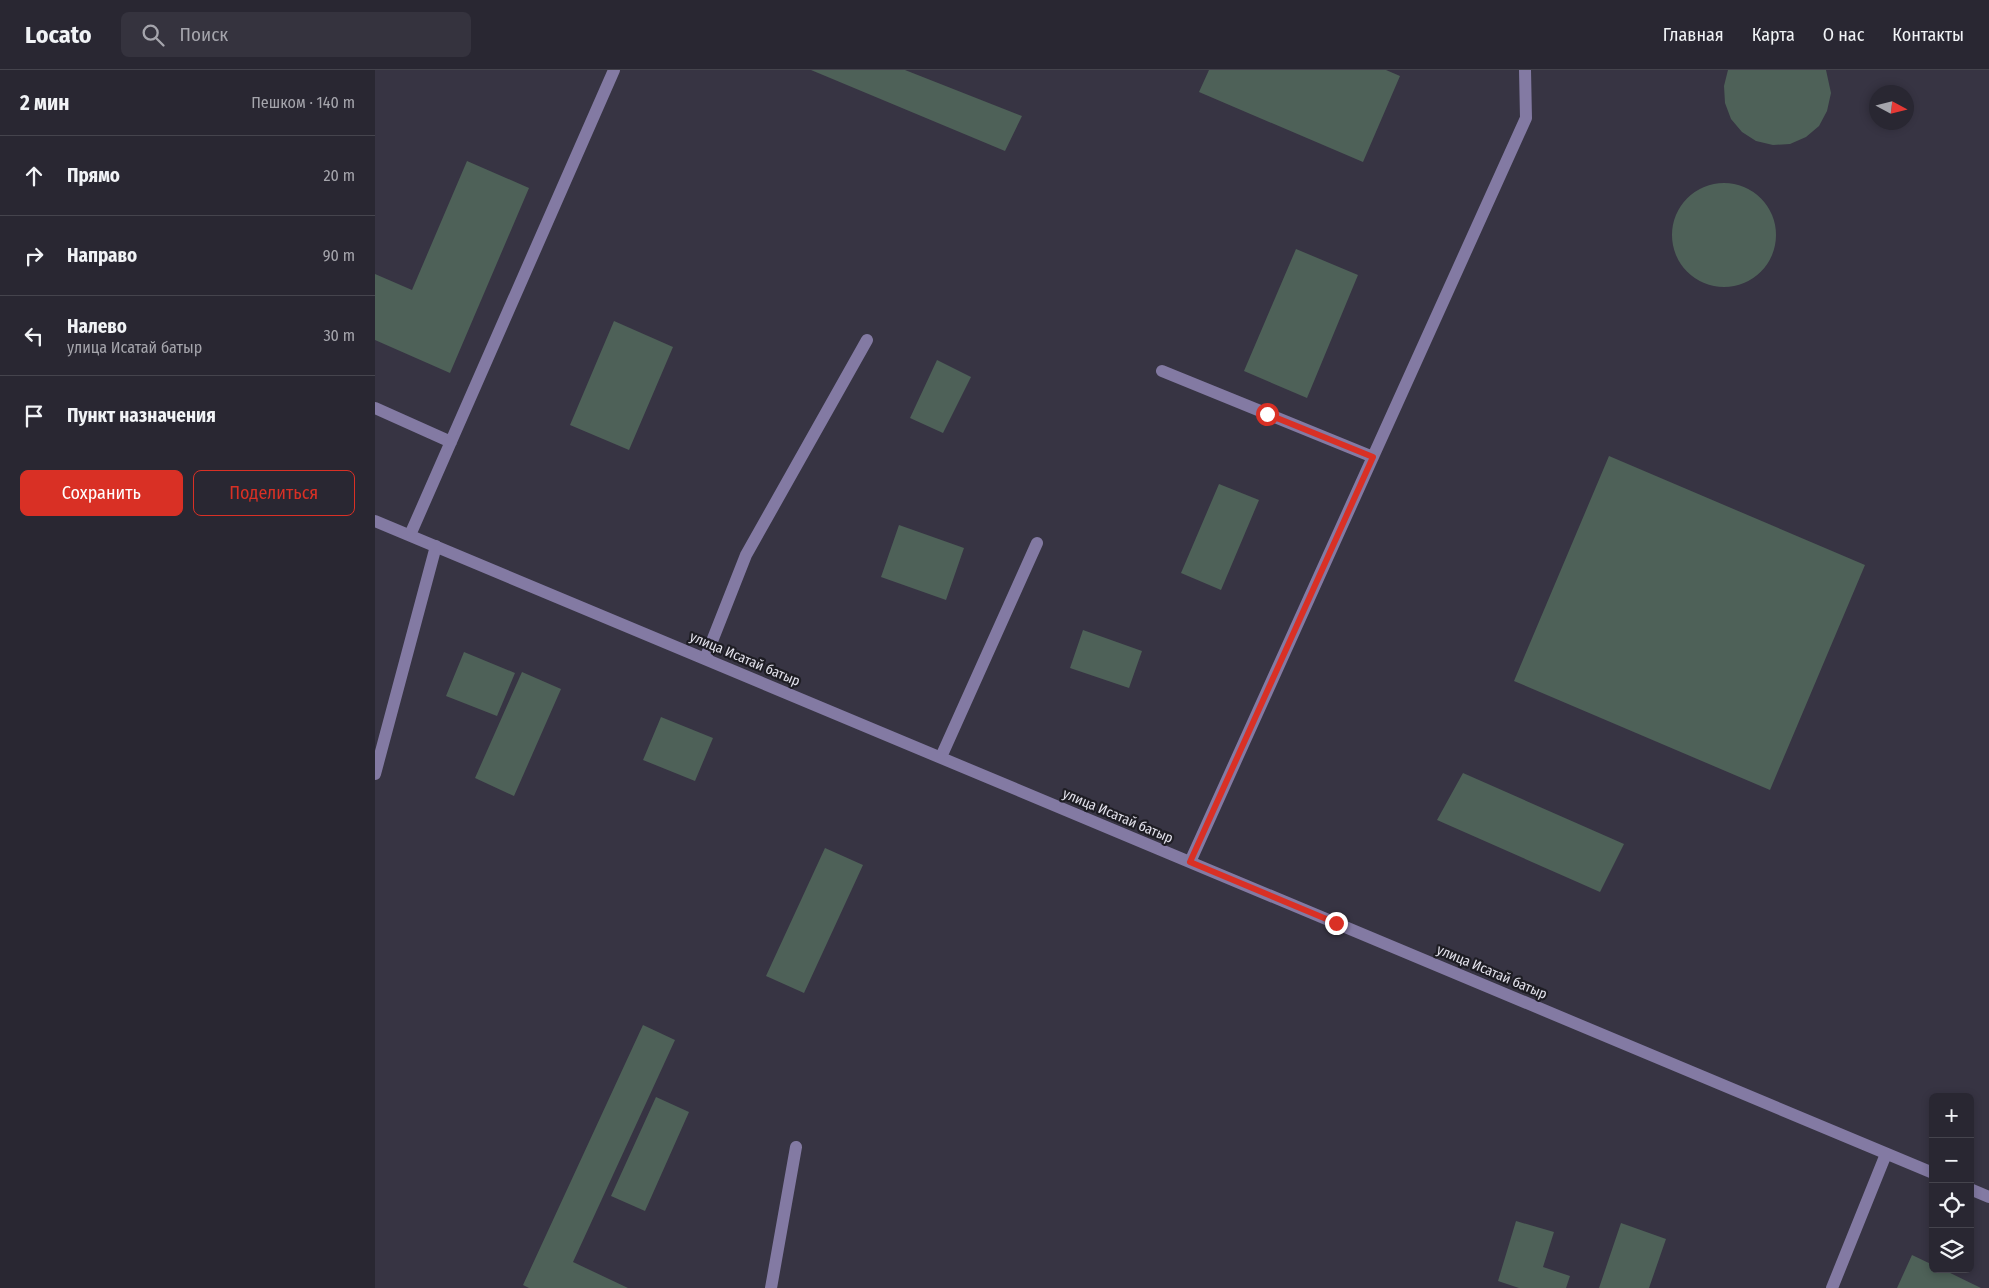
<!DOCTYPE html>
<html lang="ru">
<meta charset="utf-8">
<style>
:root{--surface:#292732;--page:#35333e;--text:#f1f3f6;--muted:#a5a5ac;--line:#45444d;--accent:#d93025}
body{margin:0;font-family:"Fira Sans Condensed",sans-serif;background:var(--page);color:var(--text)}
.controls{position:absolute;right:15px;bottom:15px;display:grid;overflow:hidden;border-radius:8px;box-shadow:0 2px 8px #0003}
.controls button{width:45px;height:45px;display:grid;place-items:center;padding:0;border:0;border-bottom:1px solid var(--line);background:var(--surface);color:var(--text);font:25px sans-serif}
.compass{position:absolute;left:1494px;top:15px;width:45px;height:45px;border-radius:50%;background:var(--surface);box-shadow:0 2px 8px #0003;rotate:97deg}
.stop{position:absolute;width:15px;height:15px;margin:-11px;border:4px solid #d93025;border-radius:50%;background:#fff}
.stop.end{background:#d93025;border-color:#fff;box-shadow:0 1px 5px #0008}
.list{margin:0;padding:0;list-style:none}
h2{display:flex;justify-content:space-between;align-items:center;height:65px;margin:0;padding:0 20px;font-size:21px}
h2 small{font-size:16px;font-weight:400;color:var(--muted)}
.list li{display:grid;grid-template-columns:32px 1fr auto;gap:15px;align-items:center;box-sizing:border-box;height:80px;padding:0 20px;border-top:1px solid var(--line)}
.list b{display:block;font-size:19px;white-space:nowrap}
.list p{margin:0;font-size:16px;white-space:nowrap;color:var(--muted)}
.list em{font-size:16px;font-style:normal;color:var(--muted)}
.actions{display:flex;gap:10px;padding:15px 20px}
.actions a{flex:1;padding:11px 0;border:1px solid var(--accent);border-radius:8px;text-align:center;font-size:18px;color:var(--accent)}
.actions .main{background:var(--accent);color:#fff}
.icon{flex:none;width:28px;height:28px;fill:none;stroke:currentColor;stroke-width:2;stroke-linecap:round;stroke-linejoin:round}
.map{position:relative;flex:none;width:1614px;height:1218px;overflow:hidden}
header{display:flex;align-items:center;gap:30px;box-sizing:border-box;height:70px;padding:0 25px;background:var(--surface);border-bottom:1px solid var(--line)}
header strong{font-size:24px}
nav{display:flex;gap:28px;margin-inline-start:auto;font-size:18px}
.search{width:350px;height:45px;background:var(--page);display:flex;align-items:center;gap:12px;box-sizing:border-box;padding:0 18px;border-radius:8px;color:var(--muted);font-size:19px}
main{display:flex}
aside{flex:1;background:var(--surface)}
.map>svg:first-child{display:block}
</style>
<header>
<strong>Locato</strong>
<div class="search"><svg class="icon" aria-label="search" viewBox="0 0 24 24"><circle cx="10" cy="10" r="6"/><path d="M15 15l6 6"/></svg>Поиск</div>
<nav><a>Главная</a><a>Карта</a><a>О нас</a><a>Контакты</a></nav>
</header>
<main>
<aside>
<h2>2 мин<small>Пешком · 140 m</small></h2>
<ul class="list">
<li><svg class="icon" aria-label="ahead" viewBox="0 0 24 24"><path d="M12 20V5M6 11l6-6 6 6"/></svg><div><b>Прямо</b></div><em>20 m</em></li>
<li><svg class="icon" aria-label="right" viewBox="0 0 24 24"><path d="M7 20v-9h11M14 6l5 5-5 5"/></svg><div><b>Направо</b></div><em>90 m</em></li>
<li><svg class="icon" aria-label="left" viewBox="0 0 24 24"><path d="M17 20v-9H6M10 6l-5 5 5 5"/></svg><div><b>Налево</b><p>улица Исатай батыр</p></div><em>30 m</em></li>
<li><svg class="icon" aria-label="arrive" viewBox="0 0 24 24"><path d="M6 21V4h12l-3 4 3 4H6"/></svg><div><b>Пункт назначения</b></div></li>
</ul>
<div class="actions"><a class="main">Сохранить</a><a>Поделиться</a></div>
</aside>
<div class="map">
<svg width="1614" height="1218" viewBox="0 0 1614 1218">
<rect width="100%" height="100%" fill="#373443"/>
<!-- building -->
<path fill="#4e6158" d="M 436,0 L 530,0 L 647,46 L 630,81 Z
M 834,0 L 1011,0 L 1025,6 L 988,92 L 824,22 Z
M 1353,0 L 1451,0 L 1456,23 L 1452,41 L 1444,56 L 1431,67 L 1415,74 L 1398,75 L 1381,71 L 1367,62 L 1356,49 L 1350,33 L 1349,16 Z
M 92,91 L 154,118 L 75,303 L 0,270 L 0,204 L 37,220 Z
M1297 165a52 52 0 1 1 104 0a52 52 0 1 1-104 0Z
M 921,179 L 983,205 L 932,328 L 869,301 Z
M 239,251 L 298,277 L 254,380 L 195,355 Z
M 562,290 L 596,307 L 568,363 L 535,348 Z
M 1234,386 L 1490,495 L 1395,720 L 1139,611 Z
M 844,414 L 884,430 L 846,520 L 806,503 Z
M 524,455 L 589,478 L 571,530 L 506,507 Z
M 708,560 L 767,581 L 754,618 L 695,598 Z
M 89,582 L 140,603 L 122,646 L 71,626 Z
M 147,602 L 186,619 L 139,726 L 100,708 Z
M 286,647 L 338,668 L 320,711 L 268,690 Z
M 1088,703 L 1249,774 L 1225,822 L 1062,750 Z
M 450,778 L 488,795 L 429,923 L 391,906 Z
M 268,955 L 300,970 L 198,1192 L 253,1218 L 154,1218 L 148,1215 Z
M 281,1027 L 314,1042 L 270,1141 L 236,1126 Z
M 1141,1151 L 1179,1162 L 1168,1197 L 1195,1206 L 1191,1218 L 1144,1218 L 1123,1211 Z
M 1246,1153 L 1291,1169 L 1274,1218 L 1224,1218 Z
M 1537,1185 L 1558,1195 L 1558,1199 L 1567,1199 L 1606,1218 L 1522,1218 Z"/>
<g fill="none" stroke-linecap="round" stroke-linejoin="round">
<!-- minor -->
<path stroke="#837aa3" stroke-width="12" d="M 787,301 L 998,387
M 0,338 L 76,372
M 0,451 L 1558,1103
M 35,465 L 239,0
M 330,589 L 371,485 L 492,270
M 566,687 L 662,473
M 0,704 L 61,476
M 815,792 L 1151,48 L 1150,0
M 1595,1119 L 1614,1127
M 396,1218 L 421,1077
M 1457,1218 L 1511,1084"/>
</g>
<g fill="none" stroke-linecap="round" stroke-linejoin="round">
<!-- route -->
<path stroke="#d93025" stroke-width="6" d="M 892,344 L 998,387 L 815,792 L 961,853"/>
</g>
<g text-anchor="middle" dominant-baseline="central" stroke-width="4.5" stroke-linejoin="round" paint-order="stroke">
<!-- street labels -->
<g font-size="14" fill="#e3e2ec" stroke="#1e1d24">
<text transform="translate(370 589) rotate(23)">улица Исатай батыр</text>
<text transform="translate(743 746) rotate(23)">улица Исатай батыр</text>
<text transform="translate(1117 902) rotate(23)">улица Исатай батыр</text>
</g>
</g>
</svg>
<div class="controls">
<button>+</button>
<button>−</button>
<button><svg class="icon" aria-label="locate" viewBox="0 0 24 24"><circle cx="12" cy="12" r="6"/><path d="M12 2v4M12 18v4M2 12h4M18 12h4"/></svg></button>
<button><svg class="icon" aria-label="layers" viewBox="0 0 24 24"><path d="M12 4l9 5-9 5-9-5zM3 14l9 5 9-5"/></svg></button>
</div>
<svg class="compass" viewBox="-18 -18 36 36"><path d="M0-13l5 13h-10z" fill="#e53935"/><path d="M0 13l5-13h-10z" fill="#a5a5ac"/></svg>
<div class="stop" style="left:892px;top:344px"></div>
<div class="stop end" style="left:961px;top:853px"></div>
</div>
</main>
